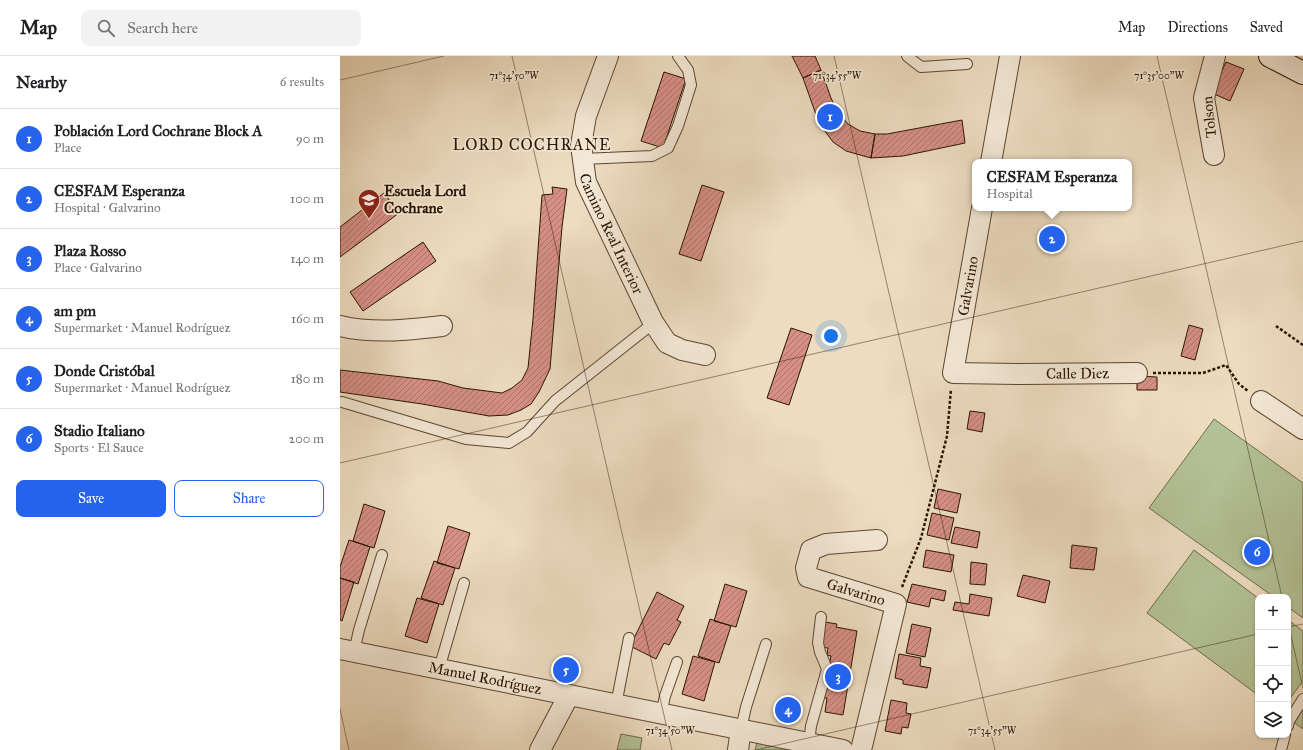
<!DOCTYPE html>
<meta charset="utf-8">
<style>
:root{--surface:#fff;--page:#f2f2f2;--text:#202124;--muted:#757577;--line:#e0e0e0;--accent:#2563eb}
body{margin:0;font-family:"IM FELL Great Primer",serif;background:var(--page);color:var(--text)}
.controls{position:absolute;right:12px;bottom:12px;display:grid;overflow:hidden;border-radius:8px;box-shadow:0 1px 3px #0004}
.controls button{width:36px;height:36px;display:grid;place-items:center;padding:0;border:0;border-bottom:1px solid var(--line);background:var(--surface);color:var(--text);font:20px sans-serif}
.you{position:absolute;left:491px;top:280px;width:14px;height:14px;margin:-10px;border:3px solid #fff;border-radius:50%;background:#1a73e8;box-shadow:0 0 0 6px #1a73e833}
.badge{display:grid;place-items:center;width:26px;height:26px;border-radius:50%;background:var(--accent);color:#fff;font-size:13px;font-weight:700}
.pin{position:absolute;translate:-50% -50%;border:2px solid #fff;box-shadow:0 1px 4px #0006}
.popup{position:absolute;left:632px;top:103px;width:160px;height:52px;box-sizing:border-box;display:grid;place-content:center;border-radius:8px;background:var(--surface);filter:drop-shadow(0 1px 3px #0005);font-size:13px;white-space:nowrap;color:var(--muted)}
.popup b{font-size:15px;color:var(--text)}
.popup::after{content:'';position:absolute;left:50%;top:100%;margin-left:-8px;border:8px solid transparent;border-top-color:var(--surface)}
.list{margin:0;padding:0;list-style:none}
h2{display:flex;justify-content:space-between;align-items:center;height:52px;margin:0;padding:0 16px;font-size:17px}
h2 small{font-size:13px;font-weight:400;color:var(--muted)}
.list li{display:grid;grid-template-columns:26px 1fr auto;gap:12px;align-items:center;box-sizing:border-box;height:60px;padding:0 16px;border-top:1px solid var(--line)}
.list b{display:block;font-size:15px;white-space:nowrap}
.list p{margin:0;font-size:13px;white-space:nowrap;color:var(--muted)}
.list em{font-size:13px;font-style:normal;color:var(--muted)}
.actions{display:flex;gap:8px;padding:12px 16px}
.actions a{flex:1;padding:9px 0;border:1px solid var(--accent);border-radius:8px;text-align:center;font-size:14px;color:var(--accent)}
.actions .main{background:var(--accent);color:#fff}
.icon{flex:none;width:22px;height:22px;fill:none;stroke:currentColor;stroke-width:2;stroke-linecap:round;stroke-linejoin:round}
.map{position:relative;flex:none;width:963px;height:694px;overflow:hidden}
header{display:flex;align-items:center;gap:24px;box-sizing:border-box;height:56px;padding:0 20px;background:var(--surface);border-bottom:1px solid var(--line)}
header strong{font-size:19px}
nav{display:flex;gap:22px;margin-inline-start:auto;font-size:14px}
.search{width:280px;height:36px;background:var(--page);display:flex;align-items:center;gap:10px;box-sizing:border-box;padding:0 14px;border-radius:8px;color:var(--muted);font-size:15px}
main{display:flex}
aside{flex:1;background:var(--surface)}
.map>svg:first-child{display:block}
</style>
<header>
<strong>Map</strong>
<div class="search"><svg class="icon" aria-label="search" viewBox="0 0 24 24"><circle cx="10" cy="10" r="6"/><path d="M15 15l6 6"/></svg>Search here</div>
<nav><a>Map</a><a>Directions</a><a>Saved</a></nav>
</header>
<main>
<aside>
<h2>Nearby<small>6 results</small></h2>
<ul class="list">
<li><span class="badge">1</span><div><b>Población Lord Cochrane Block A</b><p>Place</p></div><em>90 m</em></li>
<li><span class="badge">2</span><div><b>CESFAM Esperanza</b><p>Hospital · Galvarino</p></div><em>100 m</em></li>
<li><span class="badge">3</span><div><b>Plaza Rosso</b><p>Place · Galvarino</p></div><em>140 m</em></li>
<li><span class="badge">4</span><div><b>am pm</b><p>Supermarket · Manuel Rodríguez</p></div><em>160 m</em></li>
<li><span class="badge">5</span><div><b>Donde Cristóbal</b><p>Supermarket · Manuel Rodríguez</p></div><em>180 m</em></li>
<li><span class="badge">6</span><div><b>Stadio Italiano</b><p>Sports · El Sauce</p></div><em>200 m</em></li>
</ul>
<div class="actions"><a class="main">Save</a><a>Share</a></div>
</aside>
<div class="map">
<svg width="963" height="694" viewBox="0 0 963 694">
<defs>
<pattern id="park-dots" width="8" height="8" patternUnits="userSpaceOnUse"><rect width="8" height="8" fill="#b3c296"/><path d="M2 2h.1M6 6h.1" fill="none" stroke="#9aa680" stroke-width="1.8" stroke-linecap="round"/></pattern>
<pattern id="building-hatch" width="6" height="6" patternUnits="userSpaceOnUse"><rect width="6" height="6" fill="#d68f86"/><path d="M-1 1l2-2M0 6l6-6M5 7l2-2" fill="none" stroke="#ae746b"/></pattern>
</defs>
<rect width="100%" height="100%" fill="#eddcc0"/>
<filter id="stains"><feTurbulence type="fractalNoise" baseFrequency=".005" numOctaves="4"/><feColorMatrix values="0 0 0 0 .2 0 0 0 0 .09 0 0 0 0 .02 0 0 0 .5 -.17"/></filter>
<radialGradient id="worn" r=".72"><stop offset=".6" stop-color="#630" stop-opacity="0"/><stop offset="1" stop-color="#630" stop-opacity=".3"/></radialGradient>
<!-- park -->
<path fill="url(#park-dots)" stroke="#6f6c4c" d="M 417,686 L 454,694 L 415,694 Z"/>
<!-- pitch -->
<path fill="#b3c296" stroke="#6f6c4c" d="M 874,363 L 963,427 L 963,562 L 948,551 L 948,541 L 934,541 L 809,452 Z
M 854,494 L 918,542 L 918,639 L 807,557 Z
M 948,564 L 963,575 L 963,625 L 948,645 Z
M 963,650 L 963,673 L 952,665 Z
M 281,678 L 302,682 L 300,694 L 277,694 Z"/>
<!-- building -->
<path fill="url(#building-hatch)" stroke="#2b1501" d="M 452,0 L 475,0 L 481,14 L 463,22 Z
M 886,6 L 904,13 L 890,45 L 872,37 Z
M 481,14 L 491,42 L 497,55 L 508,68 L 520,75 L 535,78 L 531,102 L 506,95 L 493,86 L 479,67 L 463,22 Z
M 324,16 L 346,23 L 323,92 L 301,85 Z
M 622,64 L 625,87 L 563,100 L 531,102 L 535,78 L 547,78 Z
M 362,129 L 384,136 L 361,205 L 339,198 Z
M 212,131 L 227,133 L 222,171 L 210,313 L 199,336 L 191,348 L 181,354 L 168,359 L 149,360 L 82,348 L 0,336 L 0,314 L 98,325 L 123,332 L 162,337 L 172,332 L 182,324 L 188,312 L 193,263 L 202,139 L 213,138 Z
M 44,137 L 59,157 L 0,201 L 0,171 Z
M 83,186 L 96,205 L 23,255 L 10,236 Z
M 849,269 L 863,273 L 855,304 L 841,300 Z
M 451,272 L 472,279 L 449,349 L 427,342 Z
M 797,320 L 817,321 L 817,334 L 797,334 Z
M 630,355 L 645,357 L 642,376 L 627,373 Z
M 598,433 L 621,438 L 617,457 L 594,452 Z
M 24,448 L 45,455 L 34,492 L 13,485 Z
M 592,457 L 614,462 L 609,484 L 587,479 Z
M 108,470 L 130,477 L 119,513 L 97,507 Z
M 615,471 L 640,476 L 637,492 L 611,487 Z
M 9,484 L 30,491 L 18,528 L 0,522 L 0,511 Z
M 732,489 L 757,492 L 754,514 L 730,512 Z
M 586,494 L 614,499 L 611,516 L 583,511 Z
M 94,505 L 115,512 L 103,549 L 81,542 Z
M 631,506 L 647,508 L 645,529 L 630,528 Z
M 683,519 L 710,525 L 705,547 L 677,540 Z
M 0,522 L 14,526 L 2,565 L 0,564 Z
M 385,528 L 407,535 L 396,571 L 374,565 Z
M 572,528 L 606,535 L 604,545 L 591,542 L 589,551 L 567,546 Z
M 317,536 L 344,550 L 337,564 L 341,566 L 329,589 L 324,587 L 316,603 L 290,590 Z
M 630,538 L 652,542 L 649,560 L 613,554 L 615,546 L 629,548 Z
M 77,542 L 99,548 L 87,587 L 65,580 Z
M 370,563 L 391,570 L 379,607 L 358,600 Z
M 485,566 L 497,568 L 496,571 L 517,575 L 503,659 L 485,656 L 487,642 L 484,642 L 491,600 L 487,599 L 488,592 L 481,591 Z
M 572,568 L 591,572 L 585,601 L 566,597 Z
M 559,598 L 581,602 L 580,610 L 591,612 L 587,632 L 563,628 L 563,624 L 555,622 Z
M 353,600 L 375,606 L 364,645 L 342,638 Z
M 551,644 L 567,647 L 566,657 L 571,658 L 568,672 L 562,671 L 561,678 L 545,675 Z"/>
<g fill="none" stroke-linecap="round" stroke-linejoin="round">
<!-- lane casing -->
<g stroke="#5c4731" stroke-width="12">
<path id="lane" d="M 567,0 L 581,11 L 627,8
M 242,103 L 312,100 L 328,92 L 338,70 L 351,29 L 348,14 L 338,0
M 2,346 L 126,383 L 169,387 L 187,376 L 215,345 L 306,273 L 313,266
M 14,596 L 19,574 L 42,499
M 99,613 L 124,527
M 276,649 L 289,582
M 321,658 L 325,640 L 337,606
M 948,670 L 949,665 L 963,643
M 401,673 L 406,651 L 426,588
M 469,687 L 471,670 L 487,613 L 480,596 L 478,587 L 481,561
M 941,694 L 945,679"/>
</g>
<!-- street casing -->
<g stroke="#5c4731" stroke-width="22">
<g id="street">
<path id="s1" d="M 268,0 L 246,60 L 241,89 L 246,126 L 313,266 L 327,287 L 342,294 L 365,299"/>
<path d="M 874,99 L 864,42 L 875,0"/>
<path d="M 651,106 L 670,0"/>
<path id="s2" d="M 642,152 L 613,317 L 681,318 L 797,317"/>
<path d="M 0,270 C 33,278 68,274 102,270"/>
<path d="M 921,345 L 963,373"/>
<path id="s3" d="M 0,593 L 503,694"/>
<path d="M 200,694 L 229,639"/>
<path d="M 398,694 L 401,673"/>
<path d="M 521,694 L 556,548 L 468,521 L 466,512 L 471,494 L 486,488 L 537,484"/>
</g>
</g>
<!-- secondary casing -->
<g stroke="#2b1501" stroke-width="24">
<path id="secondary" d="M 930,0 L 963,17"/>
</g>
<!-- path -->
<path stroke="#2b1501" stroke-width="2.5" stroke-dasharray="3 2" stroke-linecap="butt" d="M 936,270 L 963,289
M 813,317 L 863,317 L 886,309 L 899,328 L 908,335
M 562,531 L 581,482 L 607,380 L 611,333"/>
<!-- lane -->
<use href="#lane" stroke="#f3e8d6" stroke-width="10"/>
<!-- street -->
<use href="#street" stroke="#f3e8d6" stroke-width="20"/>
<!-- secondary -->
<use href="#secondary" stroke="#f3e8d6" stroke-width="22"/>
</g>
<!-- ticks -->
<path fill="none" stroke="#2b1501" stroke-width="1" stroke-opacity="0.45" d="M 172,0 L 332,694M 494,0 L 655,694M 817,0 L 942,541M 0,24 L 104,0M 0,407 L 963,185M 948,567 L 963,632M 948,571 L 963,568M 0,653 L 9,694M 416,694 L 918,578"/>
<!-- icons -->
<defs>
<g id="school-pin" transform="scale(1.15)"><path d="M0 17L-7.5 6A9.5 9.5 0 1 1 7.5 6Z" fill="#8f2418" stroke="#f3e8d6"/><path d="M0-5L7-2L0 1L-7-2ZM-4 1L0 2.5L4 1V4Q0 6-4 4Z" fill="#fff"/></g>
</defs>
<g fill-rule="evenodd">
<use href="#school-pin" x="29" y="144"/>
</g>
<g text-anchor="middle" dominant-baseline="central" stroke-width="3.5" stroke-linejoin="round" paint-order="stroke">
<!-- street labels -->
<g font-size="15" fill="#2b1501" stroke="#f3e8d6">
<text transform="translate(869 61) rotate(-96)">Tolson</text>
<text stroke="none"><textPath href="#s1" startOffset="188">Camino Real Interior</textPath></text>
<text transform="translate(628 230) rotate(-80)">Galvarino</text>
<text stroke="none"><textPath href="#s2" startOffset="292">Calle Diez</textPath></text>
<text transform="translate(516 536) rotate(17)">Galvarino</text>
<text stroke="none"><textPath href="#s3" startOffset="148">Manuel Rodríguez</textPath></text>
</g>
<!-- poi labels -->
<g font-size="15" font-weight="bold" fill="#2b1501" stroke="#f3e8d6" text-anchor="start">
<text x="44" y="135">Escuela Lord<tspan x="44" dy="17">Cochrane</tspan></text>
</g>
<!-- neighbourhood labels -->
<g font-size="16" letter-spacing="1" fill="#2b1501" stroke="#f3e8d6">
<text x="192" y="88">LORD COCHRANE</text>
</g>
</g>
<g font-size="10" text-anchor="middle" fill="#2b1501" stroke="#f3e8d6" stroke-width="3.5" stroke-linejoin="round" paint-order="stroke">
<text x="174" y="23">71°34'50"W</text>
<text x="497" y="23">71°34'55"W</text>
<text x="819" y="23">71°35'00"W</text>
<text x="330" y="678">71°34'50"W</text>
<text x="652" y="678">71°34'55"W</text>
</g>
<rect width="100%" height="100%" filter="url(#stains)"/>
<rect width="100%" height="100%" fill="url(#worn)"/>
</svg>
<div class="controls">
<button>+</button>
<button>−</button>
<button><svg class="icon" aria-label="locate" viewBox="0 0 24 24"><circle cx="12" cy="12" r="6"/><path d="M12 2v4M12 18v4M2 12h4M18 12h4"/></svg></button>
<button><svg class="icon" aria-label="layers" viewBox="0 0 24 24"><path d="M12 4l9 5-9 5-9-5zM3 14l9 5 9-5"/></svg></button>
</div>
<div class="you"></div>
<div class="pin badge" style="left:490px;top:61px">1</div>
<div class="pin badge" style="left:712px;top:183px">2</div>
<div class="popup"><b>CESFAM Esperanza</b>Hospital</div>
<div class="pin badge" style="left:498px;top:621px">3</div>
<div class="pin badge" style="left:448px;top:654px">4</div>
<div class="pin badge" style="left:226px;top:614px">5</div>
<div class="pin badge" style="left:917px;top:496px">6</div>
</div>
</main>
